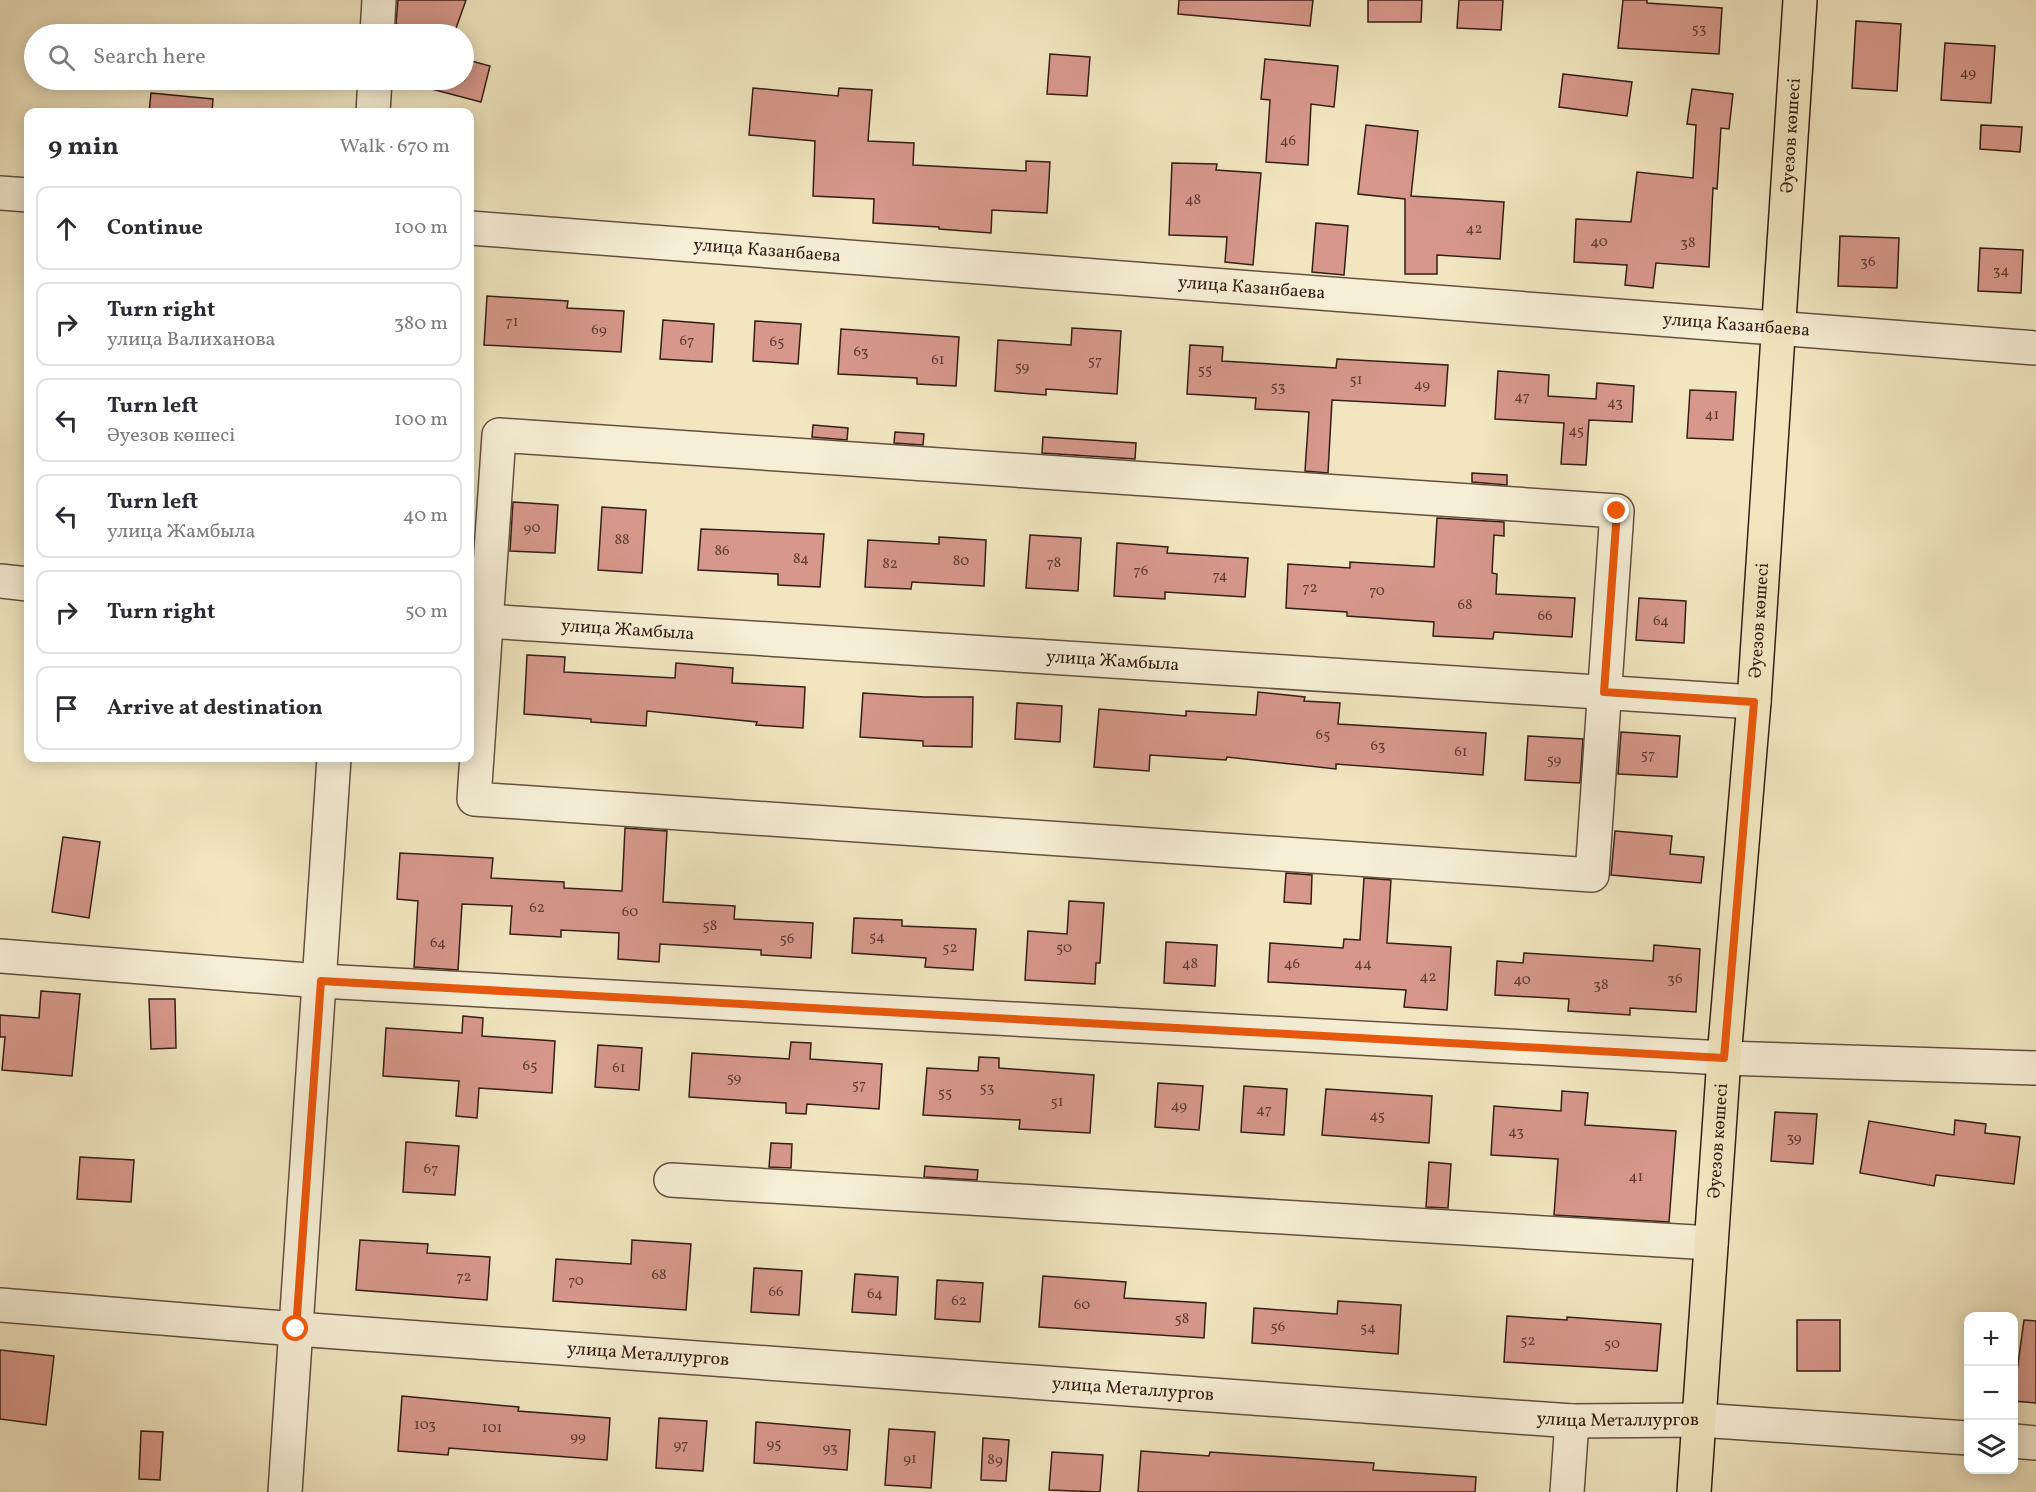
<!DOCTYPE html>
<meta charset="utf-8">
<style>
:root{--surface:#fff;--page:#f2f2f3;--text:#2b2b33;--muted:#7c7c81;--line:#e1e1e2}
body{margin:0;font-family:Vollkorn,serif;background:var(--page);color:var(--text)}
.controls{position:absolute;right:18px;bottom:18px;display:grid;overflow:hidden;border-radius:12px;box-shadow:0 3px 15px #0003}
.controls button{width:54px;height:54px;display:grid;place-items:center;padding:0;border:0;border-bottom:2px solid var(--line);background:var(--surface);color:var(--text);font:30px sans-serif}
.stop{position:absolute;width:18px;height:18px;margin:-14px;border:4px solid #ea580c;border-radius:50%;background:#fff}
.stop.end{background:#ea580c;border-color:#fff;box-shadow:0 2px 6px #0008}
.list{margin:0;padding:0;list-style:none}
h2{display:flex;justify-content:space-between;align-items:center;height:78px;margin:0;padding:0 24px;font-size:26px}
h2 small{font-size:20px;font-weight:400;color:var(--muted)}
.list li{display:grid;grid-template-columns:39px 1fr auto;gap:18px;align-items:center;box-sizing:border-box;height:84px;margin:0 12px 12px;padding:0 12px;border:2px solid var(--line);border-radius:12px}
.list b{display:block;font-size:22px;white-space:nowrap}
.list p{margin:0;font-size:20px;white-space:nowrap;color:var(--muted)}
.list em{font-size:20px;font-style:normal;color:var(--muted)}
.icon{flex:none;width:33px;height:33px;fill:none;stroke:currentColor;stroke-width:2;stroke-linecap:round;stroke-linejoin:round}
.map{position:relative;flex:none;width:2036px;height:1492px;overflow:hidden}
.search{position:absolute;background:var(--surface);box-shadow:0 3px 15px #0003;left:24px;top:24px;width:450px;height:66px;display:flex;align-items:center;gap:15px;box-sizing:border-box;padding:0 21px;border-radius:33px;color:var(--muted);font-size:22px}
.panel{position:absolute;background:var(--surface);box-shadow:0 3px 15px #0003;left:24px;top:108px;width:450px;height:654px;border-radius:12px}
.map>svg:first-child{display:block}
</style>
<div class="map">
<svg width="2036" height="1492" viewBox="0 0 2036 1492">
<rect width="100%" height="100%" fill="#f1e6c0"/>
<filter id="stains"><feTurbulence type="fractalNoise" baseFrequency=".00333" numOctaves="4"/><feColorMatrix values="0 0 0 0 .2 0 0 0 0 .09 0 0 0 0 .02 0 0 0 .5 -.17"/></filter>
<radialGradient id="worn" r=".72"><stop offset=".6" stop-color="#630" stop-opacity="0"/><stop offset="1" stop-color="#630" stop-opacity=".3"/></radialGradient>
<!-- building -->
<path fill="#d7988b" stroke="#351e16" stroke-width="1.5" d="M 398,0 L 466,0 L 454,34 L 427,34 L 396,24 Z
M 1179,0 L 1313,0 L 1310,26 L 1178,14 Z
M 1368,0 L 1422,0 L 1421,22 L 1368,22 Z
M 1459,0 L 1503,0 L 1501,30 L 1457,28 Z
M 1623,0 L 1647,0 L 1647,3 L 1722,8 L 1719,54 L 1618,48 Z
M 1856,21 L 1901,24 L 1897,91 L 1852,88 Z
M 1945,43 L 1995,46 L 1991,103 L 1941,100 Z
M 1050,54 L 1090,57 L 1087,96 L 1047,94 Z
M 464,59 L 490,66 L 481,102 L 420,86 L 421,80 L 464,80 Z
M 1265,59 L 1338,66 L 1334,107 L 1311,104 L 1308,165 L 1266,162 L 1270,100 L 1261,99 Z
M 1563,74 L 1632,82 L 1627,116 L 1559,107 Z
M 753,88 L 838,96 L 839,88 L 872,90 L 868,141 L 914,143 L 913,165 L 1026,171 L 1026,161 L 1050,162 L 1047,213 L 992,210 L 991,233 L 939,229 L 939,227 L 873,223 L 874,199 L 813,196 L 815,141 L 749,135 Z
M 1692,89 L 1733,94 L 1729,129 L 1721,128 L 1717,189 L 1713,188 L 1709,267 L 1656,263 L 1653,288 L 1625,285 L 1627,265 L 1574,262 L 1576,219 L 1631,222 L 1637,172 L 1693,178 L 1696,125 L 1687,124 Z
M 151,93 L 213,99 L 212,112 L 149,112 Z
M 1366,125 L 1418,131 L 1411,196 L 1504,202 L 1500,259 L 1437,255 L 1437,274 L 1405,274 L 1405,199 L 1358,194 Z
M 1981,125 L 2022,127 L 2020,152 L 1980,149 Z
M 1172,163 L 1217,164 L 1216,170 L 1261,173 L 1253,265 L 1225,262 L 1227,237 L 1169,235 Z
M 1316,223 L 1348,226 L 1344,275 L 1312,272 Z
M 1840,236 L 1899,238 L 1897,288 L 1838,286 Z
M 1980,248 L 2023,250 L 2021,293 L 1978,291 Z
M 487,296 L 568,301 L 567,308 L 624,311 L 621,352 L 484,345 Z
M 663,320 L 714,324 L 712,362 L 660,359 Z
M 755,321 L 801,324 L 798,364 L 753,361 Z
M 1072,328 L 1121,331 L 1117,394 L 1046,389 L 1046,395 L 995,391 L 998,340 L 1071,345 Z
M 841,329 L 959,337 L 956,386 L 917,384 L 917,378 L 838,374 Z
M 1190,345 L 1223,347 L 1222,361 L 1336,368 L 1337,359 L 1448,365 L 1445,406 L 1332,400 L 1328,473 L 1305,471 L 1309,412 L 1255,409 L 1256,398 L 1187,394 Z
M 1498,371 L 1549,375 L 1548,396 L 1596,399 L 1597,383 L 1634,386 L 1632,422 L 1589,420 L 1586,465 L 1561,464 L 1564,423 L 1495,419 Z
M 1690,390 L 1736,392 L 1733,440 L 1687,438 Z
M 813,425 L 848,428 L 847,440 L 812,437 Z
M 895,432 L 924,434 L 923,445 L 894,443 Z
M 1043,437 L 1136,443 L 1135,459 L 1042,453 Z
M 1472,473 L 1507,475 L 1507,485 L 1472,482 Z
M 513,502 L 558,505 L 555,553 L 510,551 Z
M 602,507 L 646,510 L 642,573 L 598,570 Z
M 1437,518 L 1504,522 L 1504,536 L 1494,535 L 1492,573 L 1497,574 L 1496,594 L 1575,598 L 1572,637 L 1494,632 L 1493,639 L 1433,636 L 1434,622 L 1347,616 L 1347,612 L 1286,608 L 1288,564 L 1350,568 L 1350,562 L 1434,567 Z
M 701,529 L 824,534 L 820,587 L 778,585 L 778,574 L 698,570 Z
M 1030,535 L 1081,538 L 1078,591 L 1026,588 Z
M 939,537 L 986,540 L 984,586 L 912,582 L 911,589 L 865,587 L 868,540 L 939,544 Z
M 1117,543 L 1168,547 L 1167,553 L 1248,558 L 1245,597 L 1165,592 L 1165,599 L 1114,596 Z
M 1639,598 L 1686,601 L 1684,643 L 1636,640 Z
M 527,655 L 565,657 L 564,672 L 675,678 L 676,663 L 733,668 L 732,683 L 805,687 L 803,728 L 756,725 L 757,722 L 647,711 L 646,726 L 591,722 L 591,719 L 524,714 Z
M 1258,692 L 1305,697 L 1304,701 L 1340,703 L 1338,724 L 1486,733 L 1483,775 L 1336,764 L 1336,769 L 1227,757 L 1226,760 L 1150,755 L 1149,771 L 1094,767 L 1099,709 L 1186,716 L 1186,711 L 1256,715 Z
M 863,693 L 924,697 L 973,697 L 972,747 L 923,746 L 923,741 L 860,737 Z
M 1017,703 L 1062,706 L 1060,742 L 1015,739 Z
M 1621,732 L 1680,736 L 1677,777 L 1618,774 Z
M 1528,736 L 1583,739 L 1580,783 L 1525,780 Z
M 625,828 L 667,831 L 663,902 L 735,906 L 734,919 L 813,923 L 811,958 L 761,955 L 761,950 L 660,944 L 659,962 L 618,959 L 619,933 L 561,930 L 561,937 L 510,934 L 512,906 L 462,904 L 458,970 L 414,967 L 418,901 L 397,899 L 400,853 L 493,858 L 491,878 L 564,882 L 564,888 L 622,891 Z
M 1615,831 L 1672,836 L 1670,854 L 1704,857 L 1701,883 L 1611,875 Z
M 63,837 L 100,842 L 89,918 L 52,912 Z
M 1286,873 L 1312,875 L 1311,904 L 1284,902 Z
M 1364,878 L 1391,880 L 1387,943 L 1451,947 L 1447,1010 L 1404,1007 L 1406,990 L 1268,982 L 1270,943 L 1343,948 L 1344,939 L 1360,940 Z
M 1069,901 L 1104,903 L 1100,963 L 1096,963 L 1095,984 L 1025,980 L 1028,931 L 1067,934 Z
M 854,918 L 902,920 L 902,926 L 976,929 L 973,970 L 925,967 L 926,958 L 852,953 Z
M 1166,942 L 1217,945 L 1215,986 L 1164,983 Z
M 1654,945 L 1700,949 L 1696,1012 L 1630,1008 L 1630,1015 L 1568,1011 L 1569,999 L 1495,995 L 1497,961 L 1523,963 L 1524,953 L 1653,961 Z
M 41,991 L 80,994 L 72,1076 L 2,1070 L 5,1037 L 0,1037 L 0,1015 L 39,1018 Z
M 149,999 L 175,999 L 176,1048 L 151,1049 Z
M 463,1016 L 483,1018 L 482,1036 L 555,1041 L 552,1093 L 479,1088 L 477,1118 L 456,1116 L 459,1081 L 383,1076 L 386,1028 L 462,1033 Z
M 791,1042 L 811,1043 L 810,1059 L 882,1064 L 879,1109 L 807,1104 L 806,1114 L 786,1113 L 786,1103 L 689,1097 L 692,1053 L 789,1059 Z
M 598,1045 L 642,1048 L 639,1090 L 595,1087 Z
M 979,1057 L 999,1058 L 999,1068 L 1094,1075 L 1090,1133 L 1019,1129 L 1020,1120 L 923,1115 L 927,1068 L 978,1071 Z
M 1158,1083 L 1203,1086 L 1199,1130 L 1155,1127 Z
M 1244,1086 L 1287,1089 L 1284,1135 L 1241,1132 Z
M 1326,1089 L 1432,1096 L 1429,1143 L 1322,1135 Z
M 1562,1091 L 1588,1093 L 1585,1125 L 1676,1131 L 1669,1222 L 1554,1215 L 1558,1159 L 1491,1155 L 1494,1106 L 1561,1111 Z
M 1775,1112 L 1817,1114 L 1813,1164 L 1771,1161 Z
M 1955,1120 L 1986,1124 L 1985,1133 L 2020,1137 L 2014,1184 L 1936,1175 L 1934,1186 L 1860,1173 L 1869,1121 L 1954,1135 Z
M 406,1142 L 459,1146 L 455,1195 L 403,1192 Z
M 771,1143 L 792,1144 L 791,1168 L 769,1167 Z
M 80,1157 L 134,1160 L 131,1202 L 77,1199 Z
M 1429,1162 L 1451,1164 L 1448,1208 L 1426,1207 Z
M 925,1166 L 978,1170 L 977,1180 L 924,1177 Z
M 360,1240 L 428,1244 L 427,1253 L 490,1257 L 487,1300 L 356,1290 Z
M 632,1240 L 691,1244 L 686,1310 L 553,1301 L 556,1259 L 631,1264 Z
M 754,1268 L 802,1271 L 799,1315 L 751,1312 Z
M 855,1274 L 898,1277 L 896,1315 L 852,1312 Z
M 1043,1276 L 1126,1282 L 1124,1298 L 1206,1303 L 1204,1338 L 1039,1327 Z
M 937,1280 L 983,1283 L 980,1322 L 935,1319 Z
M 1338,1301 L 1401,1305 L 1398,1354 L 1252,1343 L 1254,1308 L 1337,1314 Z
M 1507,1316 L 1567,1320 L 1567,1317 L 1661,1324 L 1657,1371 L 1504,1362 Z
M 1797,1320 L 1840,1320 L 1840,1371 L 1797,1371 Z
M 2024,1320 L 2036,1321 L 2036,1403 L 2013,1401 Z
M 0,1350 L 54,1356 L 46,1425 L 0,1419 Z
M 402,1396 L 519,1407 L 518,1411 L 610,1418 L 607,1460 L 449,1448 L 448,1455 L 398,1451 Z
M 659,1418 L 707,1421 L 703,1471 L 656,1468 Z
M 756,1422 L 850,1430 L 847,1470 L 754,1463 Z
M 889,1429 L 935,1432 L 931,1488 L 885,1485 Z
M 141,1431 L 163,1432 L 160,1480 L 139,1479 Z
M 983,1438 L 1009,1440 L 1006,1481 L 981,1480 Z
M 1141,1451 L 1209,1456 L 1210,1452 L 1374,1463 L 1373,1470 L 1476,1477 L 1475,1492 L 1138,1492 Z
M 1052,1452 L 1103,1455 L 1100,1492 L 1049,1490 Z"/>
<g fill="none" stroke-linecap="round" stroke-linejoin="round">
<!-- minor casing -->
<g stroke="#645040" stroke-width="36">
<g id="minor">
<path d="M 377,34 L 379,0"/>
<path d="M 373,112 L 375,80"/>
<path d="M 0,193 L 28,195"/>
<path id="s1" d="M 470,228 L 2036,348"/>
<path d="M 499,435 L 1617,511 L 1592,875 L 474,799 Z"/>
<path d="M 0,581 L 28,584"/>
<path id="s2" d="M 470,620 L 1754,702"/>
<path d="M 0,956 L 321,981 L 1724,1058 L 2036,1068"/>
<path d="M 671,1180 L 1711,1243"/>
<path id="s3" d="M 0,1305 L 296,1329 L 1572,1421 L 1699,1420 L 1968,1438"/>
<path d="M 2014,1441 L 2036,1443"/>
<path d="M 285,1492 L 334,758"/>
<path d="M 1567,1492 L 1572,1421"/>
</g>
</g>
<!-- major casing -->
<g stroke="#351e16" stroke-width="36">
<g id="major">
<path id="s4" d="M 1694,1492 L 1724,1058 L 1754,702 L 1800,0"/>
</g>
</g>
<!-- minor -->
<use href="#minor" stroke="#f6efd6" stroke-width="33"/>
<!-- major -->
<use href="#major" stroke="#f1e6c0" stroke-width="33"/>
</g>
<g fill="none" stroke-linecap="round" stroke-linejoin="round">
<!-- route -->
<path stroke="#ea580c" stroke-width="8" d="M 296,1329 L 321,981 L 1724,1058 L 1754,702 L 1604,692 L 1617,511"/>
</g>
<g text-anchor="middle" dominant-baseline="central" stroke-width="4.5" stroke-linejoin="round" paint-order="stroke">
<!-- number labels -->
<g font-size="15" fill="#5e3c33">
<text x="1699" y="29">53</text>
<text x="1968" y="73">49</text>
<text x="1288" y="141">46</text>
<text x="1193" y="200">48</text>
<text x="1474" y="229">42</text>
<text x="1599" y="242">40</text>
<text x="1688" y="243">38</text>
<text x="1868" y="262">36</text>
<text x="2001" y="271">34</text>
<text x="512" y="322">71</text>
<text x="599" y="330">69</text>
<text x="687" y="341">67</text>
<text x="777" y="342">65</text>
<text x="861" y="352">63</text>
<text x="938" y="360">61</text>
<text x="1095" y="361">57</text>
<text x="1022" y="367">59</text>
<text x="1205" y="370">55</text>
<text x="1356" y="380">51</text>
<text x="1422" y="385">49</text>
<text x="1278" y="387">53</text>
<text x="1522" y="397">47</text>
<text x="1615" y="403">43</text>
<text x="1712" y="415">41</text>
<text x="1576" y="431">45</text>
<text x="532" y="528">90</text>
<text x="622" y="540">88</text>
<text x="722" y="551">86</text>
<text x="801" y="559">84</text>
<text x="961" y="561">80</text>
<text x="1054" y="563">78</text>
<text x="890" y="564">82</text>
<text x="1141" y="571">76</text>
<text x="1220" y="576">74</text>
<text x="1310" y="588">72</text>
<text x="1377" y="591">70</text>
<text x="1465" y="605">68</text>
<text x="1545" y="616">66</text>
<text x="1661" y="621">64</text>
<text x="1323" y="735">65</text>
<text x="1378" y="746">63</text>
<text x="1461" y="752">61</text>
<text x="1648" y="755">57</text>
<text x="1554" y="760">59</text>
<text x="537" y="908">62</text>
<text x="630" y="912">60</text>
<text x="710" y="926">58</text>
<text x="877" y="937">54</text>
<text x="787" y="939">56</text>
<text x="438" y="943">64</text>
<text x="950" y="948">52</text>
<text x="1064" y="948">50</text>
<text x="1190" y="964">48</text>
<text x="1292" y="964">46</text>
<text x="1363" y="964">44</text>
<text x="1428" y="977">42</text>
<text x="1675" y="979">36</text>
<text x="1522" y="980">40</text>
<text x="1601" y="985">38</text>
<text x="530" y="1066">65</text>
<text x="619" y="1068">61</text>
<text x="734" y="1078">59</text>
<text x="859" y="1085">57</text>
<text x="987" y="1088">53</text>
<text x="945" y="1093">55</text>
<text x="1057" y="1102">51</text>
<text x="1179" y="1106">49</text>
<text x="1264" y="1110">47</text>
<text x="1377" y="1116">45</text>
<text x="1516" y="1132">43</text>
<text x="1794" y="1138">39</text>
<text x="431" y="1169">67</text>
<text x="1636" y="1177">41</text>
<text x="659" y="1275">68</text>
<text x="464" y="1277">72</text>
<text x="576" y="1281">70</text>
<text x="776" y="1292">66</text>
<text x="875" y="1294">64</text>
<text x="959" y="1301">62</text>
<text x="1082" y="1305">60</text>
<text x="1182" y="1319">58</text>
<text x="1278" y="1327">56</text>
<text x="1368" y="1328">54</text>
<text x="1528" y="1341">52</text>
<text x="1612" y="1344">50</text>
<text x="425" y="1425">103</text>
<text x="492" y="1428">101</text>
<text x="578" y="1437">99</text>
<text x="774" y="1444">95</text>
<text x="681" y="1445">97</text>
<text x="830" y="1448">93</text>
<text x="910" y="1459">91</text>
<text x="995" y="1460">89</text>
</g>
<!-- street labels -->
<g font-size="18" fill="#351e16" stroke="#f6efd6">
<text stroke="none"><textPath href="#s4" startOffset="1360">Әуезов көшесі</textPath></text>
<text stroke="none"><textPath href="#s1" startOffset="298">улица Казанбаева</textPath></text>
<text stroke="none"><textPath href="#s1" startOffset="784">улица Казанбаева</textPath></text>
<text stroke="none"><textPath href="#s1" startOffset="1270">улица Казанбаева</textPath></text>
<text stroke="none"><textPath href="#s4" startOffset="874">Әуезов көшесі</textPath></text>
<text stroke="none"><textPath href="#s2" startOffset="158">улица Жамбыла</textPath></text>
<text stroke="none"><textPath href="#s2" startOffset="644">улица Жамбыла</textPath></text>
<text stroke="none"><textPath href="#s4" startOffset="352">Әуезов көшесі</textPath></text>
<text stroke="none"><textPath href="#s3" startOffset="650">улица Металлургов</textPath></text>
<text stroke="none"><textPath href="#s3" startOffset="1136">улица Металлургов</textPath></text>
<text stroke="none"><textPath href="#s3" startOffset="1622">улица Металлургов</textPath></text>
</g>
</g>
<rect width="100%" height="100%" filter="url(#stains)"/>
<rect width="100%" height="100%" fill="url(#worn)"/>
</svg>
<div class="controls">
<button>+</button>
<button>−</button>
<button><svg class="icon" aria-label="layers" viewBox="0 0 24 24"><path d="M12 4l9 5-9 5-9-5zM3 14l9 5 9-5"/></svg></button>
</div>
<div class="stop" style="left:296px;top:1329px"></div>
<div class="stop end" style="left:1617px;top:511px"></div>
<div class="search"><svg class="icon" aria-label="search" viewBox="0 0 24 24"><circle cx="10" cy="10" r="6"/><path d="M15 15l6 6"/></svg>Search here</div>
<section class="panel">
<h2>9 min<small>Walk · 670 m</small></h2>
<ul class="list">
<li><svg class="icon" aria-label="ahead" viewBox="0 0 24 24"><path d="M12 20V5M6 11l6-6 6 6"/></svg><div><b>Continue</b></div><em>100 m</em></li>
<li><svg class="icon" aria-label="right" viewBox="0 0 24 24"><path d="M7 20v-9h11M14 6l5 5-5 5"/></svg><div><b>Turn right</b><p>улица Валиханова</p></div><em>380 m</em></li>
<li><svg class="icon" aria-label="left" viewBox="0 0 24 24"><path d="M17 20v-9H6M10 6l-5 5 5 5"/></svg><div><b>Turn left</b><p>Әуезов көшесі</p></div><em>100 m</em></li>
<li><svg class="icon" aria-label="left" viewBox="0 0 24 24"><path d="M17 20v-9H6M10 6l-5 5 5 5"/></svg><div><b>Turn left</b><p>улица Жамбыла</p></div><em>40 m</em></li>
<li><svg class="icon" aria-label="right" viewBox="0 0 24 24"><path d="M7 20v-9h11M14 6l5 5-5 5"/></svg><div><b>Turn right</b></div><em>50 m</em></li>
<li><svg class="icon" aria-label="arrive" viewBox="0 0 24 24"><path d="M6 21V4h12l-3 4 3 4H6"/></svg><div><b>Arrive at destination</b></div></li>
</ul>
</section>
</div>
